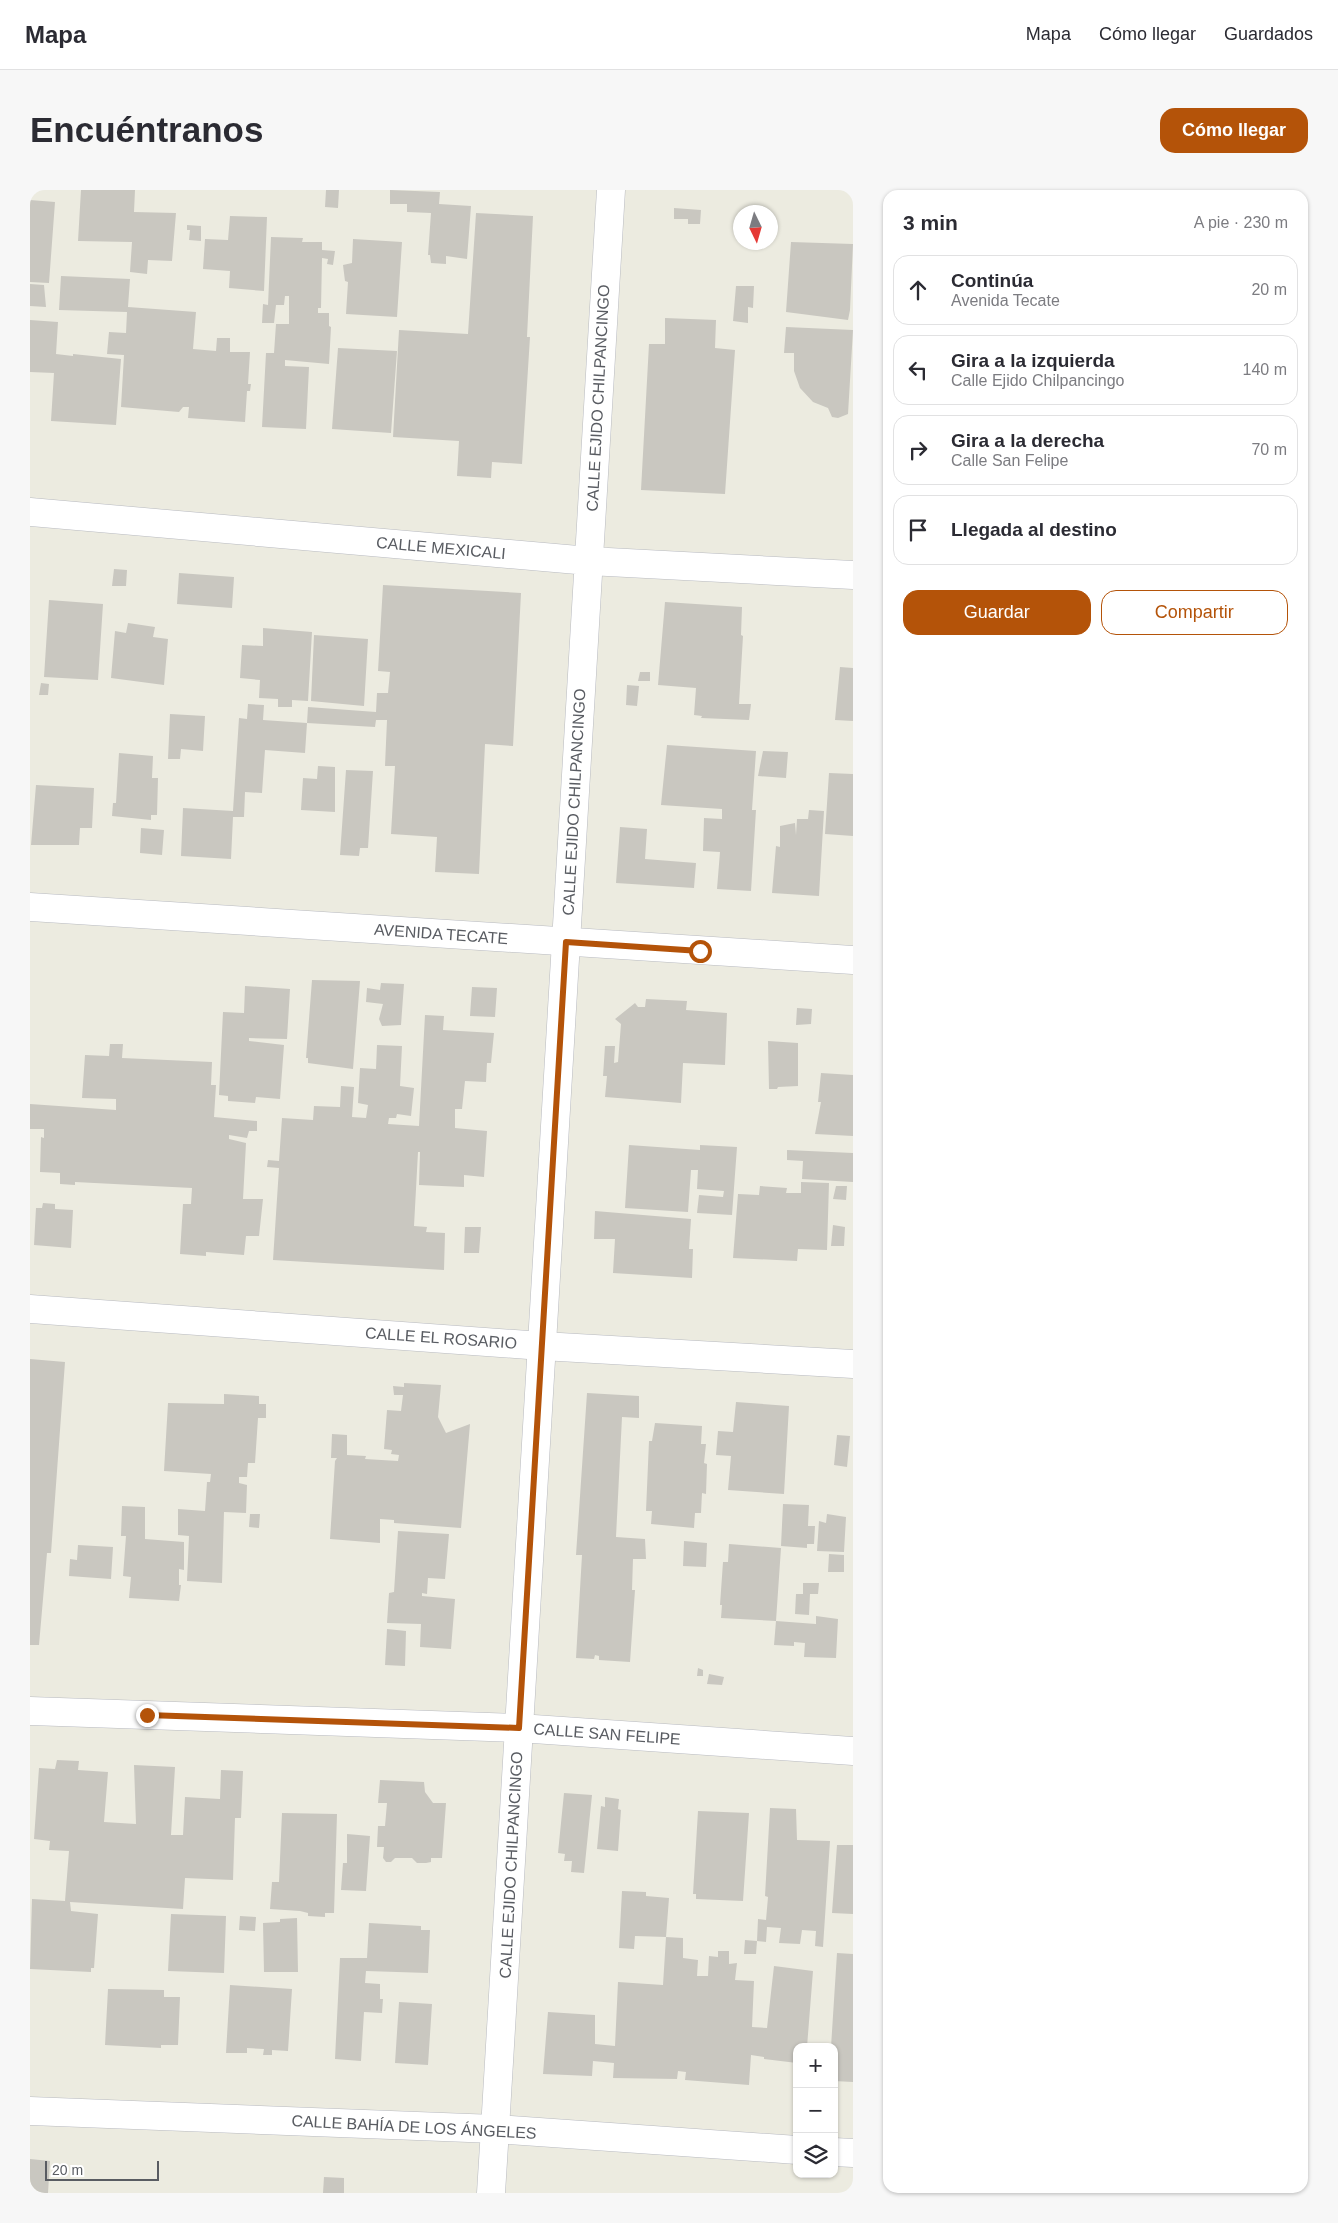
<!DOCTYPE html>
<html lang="es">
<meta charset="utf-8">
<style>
:root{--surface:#fff;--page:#f7f7f7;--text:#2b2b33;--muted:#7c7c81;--line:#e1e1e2;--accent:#b45309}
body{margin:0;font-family:Helvetica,sans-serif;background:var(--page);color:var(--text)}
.controls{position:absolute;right:15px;bottom:15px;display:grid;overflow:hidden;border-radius:10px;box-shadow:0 1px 4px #0004}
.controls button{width:45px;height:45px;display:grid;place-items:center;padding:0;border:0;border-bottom:1px solid var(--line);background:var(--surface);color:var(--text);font:25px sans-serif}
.compass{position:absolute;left:703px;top:15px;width:45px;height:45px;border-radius:50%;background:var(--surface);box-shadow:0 1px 4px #0004;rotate:175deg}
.scale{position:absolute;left:15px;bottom:12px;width:114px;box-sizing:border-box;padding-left:5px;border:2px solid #595c62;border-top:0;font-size:14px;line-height:18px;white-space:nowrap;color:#595c62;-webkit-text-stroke:4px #fff;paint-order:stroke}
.stop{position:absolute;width:15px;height:15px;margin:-11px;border:4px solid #b45309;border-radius:50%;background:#fff}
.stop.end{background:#b45309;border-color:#fff;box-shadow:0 1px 5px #0008}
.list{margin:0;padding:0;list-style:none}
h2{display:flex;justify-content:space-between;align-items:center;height:65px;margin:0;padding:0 20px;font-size:21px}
h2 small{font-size:16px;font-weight:400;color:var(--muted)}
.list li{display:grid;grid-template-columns:32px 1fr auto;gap:15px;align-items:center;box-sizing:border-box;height:70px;margin:0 10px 10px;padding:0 10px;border:1px solid var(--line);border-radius:15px}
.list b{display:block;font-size:19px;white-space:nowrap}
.list p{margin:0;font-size:16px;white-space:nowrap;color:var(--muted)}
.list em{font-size:16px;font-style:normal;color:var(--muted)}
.actions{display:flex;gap:10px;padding:15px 20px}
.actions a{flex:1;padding:11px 0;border:1px solid var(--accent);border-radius:15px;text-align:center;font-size:18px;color:var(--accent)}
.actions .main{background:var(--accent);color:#fff}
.icon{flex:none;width:28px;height:28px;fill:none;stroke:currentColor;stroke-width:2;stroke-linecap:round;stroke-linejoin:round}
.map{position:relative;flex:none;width:823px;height:2003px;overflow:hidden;border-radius:15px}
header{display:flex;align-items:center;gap:30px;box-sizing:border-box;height:70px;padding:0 25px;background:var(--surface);border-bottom:1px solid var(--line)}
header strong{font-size:24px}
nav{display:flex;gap:28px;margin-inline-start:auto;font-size:18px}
.intro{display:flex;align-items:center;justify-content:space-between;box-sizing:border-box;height:120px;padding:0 30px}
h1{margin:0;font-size:35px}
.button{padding:12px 22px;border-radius:15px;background:var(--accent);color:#fff;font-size:18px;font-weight:700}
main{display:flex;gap:30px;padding:0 30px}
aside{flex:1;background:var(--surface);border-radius:15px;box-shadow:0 1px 4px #0004}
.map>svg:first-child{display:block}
</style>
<header>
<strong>Mapa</strong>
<nav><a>Mapa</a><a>Cómo llegar</a><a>Guardados</a></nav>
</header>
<div class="intro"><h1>Encuéntranos</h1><a class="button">Cómo llegar</a></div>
<main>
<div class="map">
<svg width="823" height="2003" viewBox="0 0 823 2003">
<rect width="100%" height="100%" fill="#ecebe0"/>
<!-- building -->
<path fill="#c9c7c0" d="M 51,0 L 105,0 L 104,22 L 146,23 L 142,71 L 118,70 L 117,84 L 100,82 L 102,52 L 48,51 Z
M 296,0 L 309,0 L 308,18 L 295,17 Z
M 360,0 L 410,2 L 409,14 L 441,16 L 437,69 L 416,66 L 416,74 L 401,73 L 400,65 L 398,65 L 401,23 L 377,22 L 377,14 L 360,14 Z
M 0,10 L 25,12 L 19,93 L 0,92 Z
M 644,18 L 671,20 L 670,34 L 658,34 L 658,29 L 644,29 Z
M 446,23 L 503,26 L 497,147 L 500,147 L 492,274 L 462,272 L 461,288 L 427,286 L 429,251 L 363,247 L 369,140 L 438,144 Z
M 200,26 L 237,27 L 234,101 L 199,98 L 200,81 L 173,79 L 175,49 L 198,50 Z
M 157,35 L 171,36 L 171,51 L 159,50 L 160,40 L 157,40 Z
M 241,47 L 273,48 L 272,52 L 292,52 L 292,60 L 305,61 L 303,75 L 297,74 L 298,69 L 292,68 L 291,118 L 288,118 L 288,123 L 299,123 L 299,136 L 301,137 L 299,174 L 255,170 L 255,176 L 279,177 L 276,239 L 232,237 L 236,163 L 244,163 L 246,134 L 259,134 L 259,106 L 255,106 L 254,115 L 246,115 L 244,133 L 232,133 L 233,114 L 238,115 Z
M 323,49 L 372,52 L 367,127 L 316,124 L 318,92 L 315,91 L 313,75 L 322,73 Z
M 761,52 L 823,54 L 820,120 L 818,130 L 756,122 Z
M 31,86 L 100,89 L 98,117 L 166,122 L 163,159 L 186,161 L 187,148 L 200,148 L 200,162 L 220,162 L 218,194 L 221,194 L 220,201 L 217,201 L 215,232 L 158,228 L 159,217 L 153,217 L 149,222 L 91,217 L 94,165 L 77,164 L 79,142 L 96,143 L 97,122 L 29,120 Z
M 0,94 L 14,95 L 16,117 L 0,116 Z
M 706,96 L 724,96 L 723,118 L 718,117 L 718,133 L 703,131 Z
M 635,128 L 686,130 L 685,158 L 705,160 L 695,304 L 611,300 L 619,154 L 635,154 Z
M 0,130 L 28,132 L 26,164 L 43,166 L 43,164 L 91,169 L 86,235 L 21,231 L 24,183 L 0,182 Z
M 756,137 L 823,140 L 818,224 L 808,228 L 802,227 L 798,218 L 783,212 L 770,198 L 764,181 L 764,163 L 754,163 Z
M 308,158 L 367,161 L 361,243 L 302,239 Z
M 84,379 L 97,380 L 96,396 L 82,396 Z
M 149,383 L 204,387 L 202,418 L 147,414 Z
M 353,395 L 491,403 L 483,556 L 455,554 L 449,684 L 405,682 L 407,647 L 361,644 L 365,576 L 355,576 L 357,530 L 346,530 L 345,537 L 277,533 L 278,517 L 346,522 L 347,503 L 358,503 L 360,482 L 348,481 Z
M 19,410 L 73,414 L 68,490 L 14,487 Z
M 635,412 L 712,417 L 711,445 L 713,446 L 709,514 L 721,514 L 719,530 L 671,528 L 672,526 L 664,525 L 666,498 L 628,495 Z
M 98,433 L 125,437 L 123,447 L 138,449 L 134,495 L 81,488 L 85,441 L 96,443 Z
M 233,438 L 282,442 L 278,511 L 262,510 L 262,517 L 248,517 L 248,509 L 229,508 L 230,490 L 210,488 L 212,455 L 233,456 Z
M 284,445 L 338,449 L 334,516 L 281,511 Z
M 810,477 L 823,478 L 823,531 L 805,530 Z
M 610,482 L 620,482 L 620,491 L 608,491 Z
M 11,493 L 19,494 L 18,505 L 9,505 Z
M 597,495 L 609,496 L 607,516 L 596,515 Z
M 218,514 L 234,515 L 233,530 L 277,533 L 275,563 L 235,560 L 232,603 L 215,602 L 214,627 L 203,627 L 201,669 L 151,666 L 153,618 L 203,621 L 209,528 L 217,529 Z
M 140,524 L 175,526 L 173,561 L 151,559 L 150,569 L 138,569 Z
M 637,555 L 726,561 L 722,620 L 726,620 L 721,701 L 687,699 L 690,662 L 673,661 L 674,628 L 692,629 L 692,619 L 631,615 Z
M 733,561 L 758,562 L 756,588 L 728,586 Z
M 89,563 L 123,566 L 122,588 L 128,588 L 127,625 L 121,625 L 121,630 L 82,626 L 83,613 L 86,613 Z
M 288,576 L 305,577 L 305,622 L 271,620 L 273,588 L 287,589 Z
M 316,580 L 343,581 L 338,658 L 330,658 L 329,666 L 310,665 Z
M 799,583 L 823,584 L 823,646 L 795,644 Z
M 6,595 L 64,598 L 62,638 L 50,638 L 49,655 L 1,655 Z
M 779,620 L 794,621 L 789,706 L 742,703 L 746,656 L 750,657 L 750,636 L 765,633 L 766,645 L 767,629 L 778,629 Z
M 590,637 L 617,639 L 615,669 L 666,673 L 664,698 L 586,693 Z
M 111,638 L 134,640 L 132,665 L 110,663 Z
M 282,790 L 330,791 L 323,879 L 278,873 L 278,868 L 276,868 Z
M 351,793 L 374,794 L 371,835 L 352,836 L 349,829 L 353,814 L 336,812 L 337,798 L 350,800 Z
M 215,796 L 260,799 L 257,849 L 219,848 L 219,851 L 254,855 L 250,909 L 226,907 L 225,913 L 198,911 L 198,906 L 189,905 L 193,822 L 214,823 Z
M 442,797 L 467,798 L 465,827 L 440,826 Z
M 616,809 L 657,811 L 656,820 L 697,823 L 695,875 L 653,873 L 651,913 L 575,907 L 577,886 L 573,886 L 575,856 L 585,856 L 584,873 L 588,872 L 591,834 L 585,829 L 605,813 L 608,817 L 615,817 Z
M 767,818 L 782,819 L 781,834 L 766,835 Z
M 395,825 L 414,826 L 413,840 L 464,843 L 461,873 L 457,873 L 456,892 L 435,891 L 432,919 L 425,919 L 425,938 L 457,941 L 454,987 L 434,985 L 434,997 L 389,995 L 390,962 L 388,962 L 384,1036 L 397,1037 L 396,1042 L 415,1043 L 414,1080 L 243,1070 L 249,978 L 237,977 L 238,970 L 249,971 L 252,928 L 283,930 L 284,916 L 310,917 L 311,896 L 324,897 L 322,927 L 336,928 L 338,915 L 328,913 L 330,878 L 346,879 L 347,855 L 372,856 L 370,896 L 384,898 L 381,926 L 367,924 L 366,928 L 359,928 L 358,934 L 389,936 Z
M 738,851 L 768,853 L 768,896 L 748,897 L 747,899 L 739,899 Z
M 80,854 L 93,854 L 92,868 L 182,872 L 181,895 L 186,895 L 184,927 L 227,931 L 227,941 L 219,941 L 217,948 L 199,945 L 199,949 L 216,953 L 213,1009 L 233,1009 L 229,1046 L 216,1046 L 214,1065 L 176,1062 L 176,1066 L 150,1064 L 153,1014 L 161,1014 L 162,998 L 45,992 L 45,995 L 30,994 L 30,983 L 10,982 L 11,947 L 14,948 L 14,939 L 0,939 L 0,914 L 86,920 L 86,909 L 52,908 L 55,865 L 79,866 Z
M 791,883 L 823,885 L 823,946 L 785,944 L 791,912 L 788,912 Z
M 599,955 L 670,960 L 670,955 L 707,957 L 702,1025 L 667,1023 L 669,1005 L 693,1007 L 694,1001 L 667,999 L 668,980 L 661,980 L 658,1022 L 595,1018 Z
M 757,960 L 823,963 L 823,992 L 772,989 L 773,971 L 757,970 Z
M 771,992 L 799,993 L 797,1060 L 768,1059 L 767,1071 L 703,1068 L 708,1004 L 729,1005 L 730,996 L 757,998 L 756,1003 L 771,1003 Z
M 806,996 L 817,996 L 816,1010 L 803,1009 Z
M 13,1013 L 25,1014 L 25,1019 L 43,1020 L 41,1058 L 4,1055 L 6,1018 L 12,1018 Z
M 565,1021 L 661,1029 L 659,1059 L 663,1059 L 662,1088 L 583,1083 L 585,1049 L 564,1049 Z
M 803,1035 L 815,1037 L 814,1056 L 801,1056 Z
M 435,1037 L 451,1037 L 449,1063 L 434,1063 Z
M 0,1169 L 35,1172 L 21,1363 L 17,1363 L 9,1455 L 0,1455 Z
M 374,1193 L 411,1195 L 408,1227 L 416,1243 L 440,1234 L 431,1338 L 364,1333 L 364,1330 L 350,1329 L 350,1353 L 300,1349 L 305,1271 L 307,1268 L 301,1268 L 302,1244 L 317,1245 L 317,1265 L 336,1266 L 335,1269 L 368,1271 L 369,1265 L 361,1264 L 362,1260 L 354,1259 L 357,1220 L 371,1221 L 373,1205 L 364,1205 L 363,1196 L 374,1197 Z
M 557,1203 L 609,1206 L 609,1228 L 592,1227 L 586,1347 L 615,1349 L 616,1369 L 603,1369 L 602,1400 L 605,1400 L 600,1472 L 569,1470 L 569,1466 L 565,1465 L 564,1469 L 546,1468 L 552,1365 L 546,1365 Z
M 194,1204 L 229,1206 L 229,1214 L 236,1214 L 236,1228 L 228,1228 L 225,1273 L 218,1273 L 217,1287 L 209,1287 L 209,1293 L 217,1295 L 216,1323 L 194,1322 L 192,1393 L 157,1391 L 159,1346 L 148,1345 L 148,1319 L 175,1321 L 177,1292 L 180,1292 L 181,1284 L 134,1281 L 138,1213 L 194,1214 Z
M 706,1212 L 759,1216 L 754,1304 L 698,1300 L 701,1266 L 686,1265 L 688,1241 L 703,1242 Z
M 625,1233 L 672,1236 L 671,1254 L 676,1254 L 674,1273 L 677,1274 L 676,1304 L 672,1303 L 671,1323 L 665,1323 L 664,1338 L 621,1334 L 622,1321 L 616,1321 L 619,1251 L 622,1251 Z
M 807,1245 L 820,1246 L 817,1277 L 804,1275 Z
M 753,1314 L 779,1315 L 778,1336 L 785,1336 L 784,1354 L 777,1354 L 777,1358 L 751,1356 Z
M 92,1316 L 115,1317 L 115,1349 L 154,1352 L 154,1380 L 149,1379 L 149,1395 L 151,1395 L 149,1411 L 99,1408 L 101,1387 L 93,1386 L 96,1346 L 91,1346 Z
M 220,1324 L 230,1324 L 229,1338 L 219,1337 Z
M 797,1324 L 816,1327 L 814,1362 L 787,1361 L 789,1331 L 796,1333 Z
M 368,1341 L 419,1344 L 415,1389 L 398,1388 L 397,1404 L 392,1403 L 392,1406 L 425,1409 L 421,1459 L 390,1457 L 391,1434 L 357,1433 L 359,1403 L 364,1402 Z
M 654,1351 L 677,1353 L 676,1377 L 653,1376 Z
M 699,1354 L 751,1358 L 746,1431 L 691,1428 L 692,1415 L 690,1415 L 693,1372 L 698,1372 Z
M 48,1355 L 83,1357 L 81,1389 L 39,1386 L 40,1369 L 47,1370 Z
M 799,1364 L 814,1365 L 814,1382 L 798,1382 Z
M 773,1393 L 789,1393 L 788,1404 L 780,1404 L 779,1425 L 765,1424 L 766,1404 L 773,1404 Z
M 786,1426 L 808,1429 L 806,1468 L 774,1467 L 775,1453 L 764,1452 L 764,1456 L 744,1455 L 746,1431 L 786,1434 Z
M 357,1439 L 376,1441 L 375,1476 L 355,1475 Z
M 668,1478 L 673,1480 L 673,1486 L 667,1486 Z
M 679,1484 L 694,1487 L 692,1495 L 677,1494 Z
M 27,1570 L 49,1571 L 48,1580 L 78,1582 L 74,1632 L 106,1634 L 104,1575 L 145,1577 L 141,1645 L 153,1645 L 155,1607 L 190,1609 L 191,1580 L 213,1581 L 211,1628 L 205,1628 L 203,1690 L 155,1688 L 153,1719 L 40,1712 L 41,1721 L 68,1724 L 64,1778 L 61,1778 L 61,1782 L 0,1779 L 2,1709 L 35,1711 L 39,1661 L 19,1660 L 20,1651 L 4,1649 L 9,1578 L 25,1579 Z
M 350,1590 L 394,1592 L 395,1602 L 403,1613 L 416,1613 L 412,1668 L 401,1668 L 401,1672 L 396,1673 L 387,1673 L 382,1668 L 365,1668 L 361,1672 L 356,1672 L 353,1668 L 354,1657 L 347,1657 L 348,1636 L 355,1636 L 357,1613 L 348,1613 Z
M 534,1603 L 562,1605 L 554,1683 L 541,1682 L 542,1671 L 534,1671 L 535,1664 L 528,1663 Z
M 575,1607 L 589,1609 L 588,1619 L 591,1620 L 588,1661 L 567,1659 L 571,1616 L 575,1617 Z
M 740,1618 L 766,1619 L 767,1650 L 800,1651 L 793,1757 L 785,1756 L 786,1741 L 772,1740 L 770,1754 L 749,1753 L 751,1738 L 737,1737 L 736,1752 L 727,1751 L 728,1729 L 736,1730 L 738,1707 L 735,1706 Z
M 668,1621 L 719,1623 L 713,1711 L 666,1709 L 666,1704 L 663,1704 Z
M 252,1623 L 307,1624 L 304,1723 L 295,1723 L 295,1727 L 278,1726 L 278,1723 L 270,1721 L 240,1719 L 242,1692 L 249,1692 Z
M 317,1644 L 340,1646 L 336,1701 L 311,1700 L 313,1673 L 317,1673 Z
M 807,1655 L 823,1655 L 823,1724 L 802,1723 Z
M 592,1701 L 616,1702 L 616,1706 L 639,1708 L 636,1747 L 653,1748 L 653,1768 L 668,1770 L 667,1786 L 678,1786 L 679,1766 L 688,1767 L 688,1761 L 699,1761 L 699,1774 L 707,1773 L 705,1790 L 724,1791 L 722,1837 L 737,1838 L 744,1776 L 783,1781 L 777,1857 L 767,1857 L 767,1873 L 734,1869 L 734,1867 L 721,1865 L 719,1895 L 655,1890 L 656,1882 L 648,1881 L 647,1889 L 583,1888 L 584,1873 L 563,1871 L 562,1886 L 513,1884 L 518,1822 L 565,1825 L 565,1854 L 585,1856 L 588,1792 L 633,1795 L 636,1747 L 605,1746 L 604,1759 L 589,1758 Z
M 141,1724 L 196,1726 L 194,1783 L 138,1781 Z
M 210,1726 L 226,1727 L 225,1741 L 209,1740 Z
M 267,1728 L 268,1782 L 234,1782 L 233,1733 L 250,1732 L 250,1729 Z
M 339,1733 L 391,1736 L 391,1740 L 400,1740 L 398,1783 L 336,1781 L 335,1793 L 350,1794 L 350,1809 L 353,1809 L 352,1823 L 334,1822 L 331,1871 L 305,1869 L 310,1768 L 337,1768 Z
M 715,1750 L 727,1751 L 726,1764 L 714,1764 Z
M 807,1763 L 823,1764 L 823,1892 L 804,1891 L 804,1857 L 801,1857 Z
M 200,1795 L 262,1799 L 258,1861 L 242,1860 L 242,1865 L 233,1865 L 234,1859 L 217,1858 L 217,1863 L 196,1863 Z
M 78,1799 L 134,1800 L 134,1807 L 150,1807 L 148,1855 L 131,1855 L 131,1858 L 75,1855 Z
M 369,1812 L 402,1814 L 398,1875 L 365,1873 Z
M 0,1969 L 20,1971 L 18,2003 L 0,2003 Z
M 294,1987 L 314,1988 L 314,2003 L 293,2003 Z"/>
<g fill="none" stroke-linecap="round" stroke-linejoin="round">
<!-- minor casing -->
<g stroke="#b8bac0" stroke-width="29">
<path id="minor" d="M 0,717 L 823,770
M 0,1119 L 512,1156 L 823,1174
M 0,1521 L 489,1538 L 823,1561
M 804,1962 L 823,1963
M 461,2003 L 465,1939 L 767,1960"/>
</g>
<!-- tertiary casing -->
<g stroke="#b8bac0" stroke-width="29">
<path id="tertiary" d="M 0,322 L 559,371 L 823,385
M 0,1921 L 465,1939 L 581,0"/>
</g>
<!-- minor -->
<use href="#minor" stroke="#fff" stroke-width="28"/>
<!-- tertiary -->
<use href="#tertiary" stroke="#fff" stroke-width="28"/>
</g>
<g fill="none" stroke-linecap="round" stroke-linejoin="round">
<!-- route -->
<path stroke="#b45309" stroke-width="6" d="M 117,1525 L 489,1538 L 536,752 L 670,761"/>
</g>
<g text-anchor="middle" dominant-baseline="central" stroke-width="4" stroke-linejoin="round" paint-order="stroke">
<!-- street labels -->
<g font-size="16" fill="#595c62" stroke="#fff">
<text transform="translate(568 208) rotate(-87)">CALLE EJIDO CHILPANCINGO</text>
<text transform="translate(411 358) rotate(5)">CALLE MEXICALI</text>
<text transform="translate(544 612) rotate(-87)">CALLE EJIDO CHILPANCINGO</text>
<text transform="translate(411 744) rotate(4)">AVENIDA TECATE</text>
<text transform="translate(411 1148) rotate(4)">CALLE EL ROSARIO</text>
<text transform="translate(577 1544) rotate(4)">CALLE SAN FELIPE</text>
<text transform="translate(481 1675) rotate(-87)">CALLE EJIDO CHILPANCINGO</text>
<text transform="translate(384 1937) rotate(3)">CALLE BAHÍA DE LOS ÁNGELES</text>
</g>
</g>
</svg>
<div class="controls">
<button>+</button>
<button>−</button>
<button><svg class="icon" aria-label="layers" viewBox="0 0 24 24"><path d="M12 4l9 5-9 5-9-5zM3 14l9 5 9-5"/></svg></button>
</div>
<svg class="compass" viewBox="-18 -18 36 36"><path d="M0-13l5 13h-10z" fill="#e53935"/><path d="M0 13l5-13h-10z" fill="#7c7c81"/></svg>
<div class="scale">20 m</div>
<div class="stop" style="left:670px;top:761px"></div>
<div class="stop end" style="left:117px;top:1525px"></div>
</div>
<aside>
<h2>3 min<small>A pie · 230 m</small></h2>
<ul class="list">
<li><svg class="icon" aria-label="ahead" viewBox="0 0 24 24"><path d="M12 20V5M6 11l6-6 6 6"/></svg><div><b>Continúa</b><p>Avenida Tecate</p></div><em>20 m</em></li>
<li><svg class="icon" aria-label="left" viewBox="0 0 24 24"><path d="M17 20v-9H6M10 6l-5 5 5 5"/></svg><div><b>Gira a la izquierda</b><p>Calle Ejido Chilpancingo</p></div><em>140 m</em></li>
<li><svg class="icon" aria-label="right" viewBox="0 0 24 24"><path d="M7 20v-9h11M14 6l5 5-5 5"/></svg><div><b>Gira a la derecha</b><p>Calle San Felipe</p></div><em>70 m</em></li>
<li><svg class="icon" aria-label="arrive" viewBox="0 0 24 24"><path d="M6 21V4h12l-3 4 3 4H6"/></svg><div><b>Llegada al destino</b></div></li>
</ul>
<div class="actions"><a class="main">Guardar</a><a>Compartir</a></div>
</aside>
</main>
